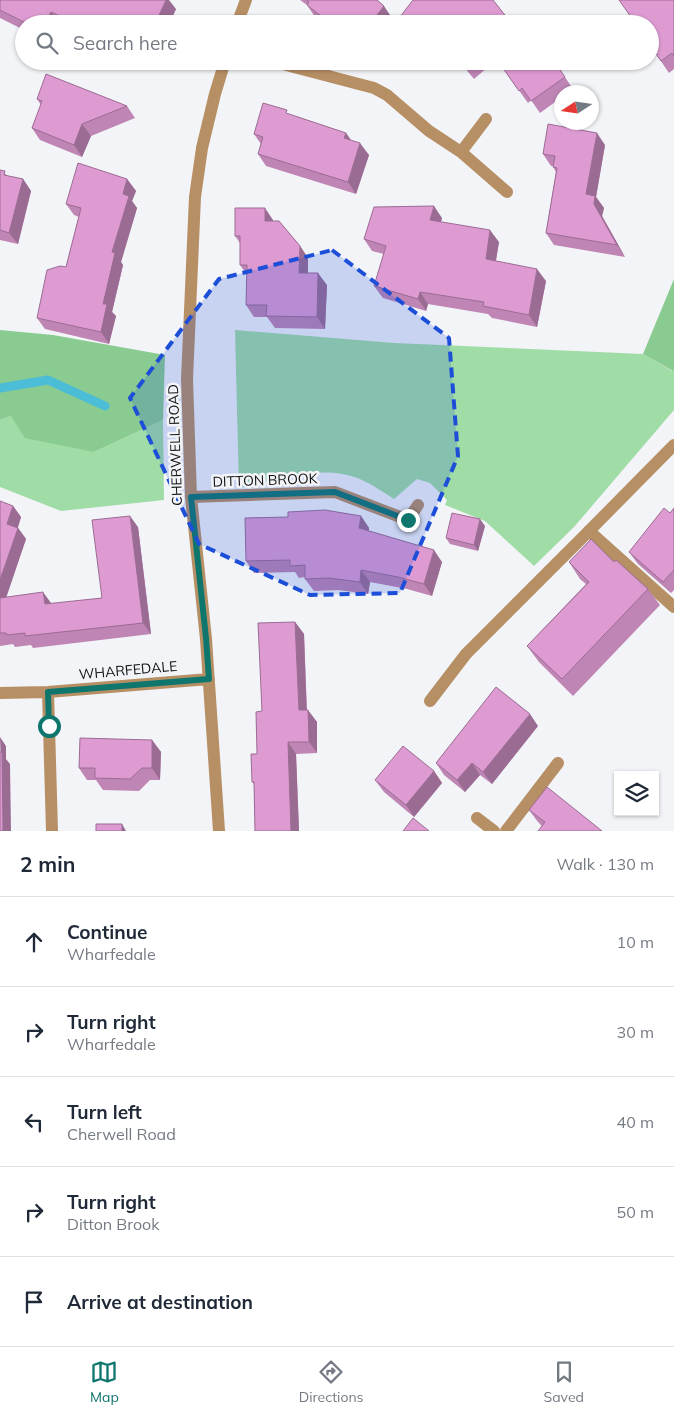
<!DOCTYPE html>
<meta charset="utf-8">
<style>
:root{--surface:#fff;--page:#f6f6f7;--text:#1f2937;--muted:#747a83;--line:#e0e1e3;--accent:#0f766e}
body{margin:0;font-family:Mulish,sans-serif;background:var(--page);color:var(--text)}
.controls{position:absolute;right:15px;bottom:15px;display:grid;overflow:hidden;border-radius:0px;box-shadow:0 1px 4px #0004}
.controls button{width:45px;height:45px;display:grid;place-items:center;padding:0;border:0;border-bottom:1px solid var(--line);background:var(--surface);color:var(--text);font:25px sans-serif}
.compass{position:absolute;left:554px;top:85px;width:45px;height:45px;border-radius:50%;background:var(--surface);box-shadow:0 1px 4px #0004;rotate:258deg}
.stop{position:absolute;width:15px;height:15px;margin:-11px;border:4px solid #0f766e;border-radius:50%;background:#fff}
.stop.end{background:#0f766e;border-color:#fff;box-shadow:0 1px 5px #0008}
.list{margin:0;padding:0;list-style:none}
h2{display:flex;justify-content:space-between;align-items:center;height:65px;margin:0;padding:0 20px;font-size:21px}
h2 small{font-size:16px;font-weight:400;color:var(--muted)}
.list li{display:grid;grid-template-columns:32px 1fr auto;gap:15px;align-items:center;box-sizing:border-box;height:90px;padding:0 20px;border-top:1px solid var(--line)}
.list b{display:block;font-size:19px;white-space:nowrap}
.list p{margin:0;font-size:16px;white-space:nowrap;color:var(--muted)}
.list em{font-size:16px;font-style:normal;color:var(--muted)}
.icon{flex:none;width:28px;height:28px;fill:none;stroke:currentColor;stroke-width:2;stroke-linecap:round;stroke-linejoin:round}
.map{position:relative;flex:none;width:674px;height:831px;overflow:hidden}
.search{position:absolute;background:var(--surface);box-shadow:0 1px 4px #0004;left:15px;right:15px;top:15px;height:55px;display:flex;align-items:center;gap:12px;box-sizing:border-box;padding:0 18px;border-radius:28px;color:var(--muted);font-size:19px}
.sheet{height:515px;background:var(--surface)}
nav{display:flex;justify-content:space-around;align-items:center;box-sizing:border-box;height:70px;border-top:1px solid var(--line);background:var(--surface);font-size:14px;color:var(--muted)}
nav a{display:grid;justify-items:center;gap:2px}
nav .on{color:var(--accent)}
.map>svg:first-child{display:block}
</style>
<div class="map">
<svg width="674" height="831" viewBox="0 0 674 831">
<rect width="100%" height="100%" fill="#f2f4f7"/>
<!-- green -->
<path fill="#a0dca6" d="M 235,330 L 394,343 L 643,354 L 672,371 L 674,370 L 674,410 L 574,527 L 534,566 L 485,521 L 445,505 L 447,500 L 430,483 L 417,479 L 394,499 C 384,493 375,486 364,481 C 325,462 279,480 239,488 Z
M 11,416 L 94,452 L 163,420 L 164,500 L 61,511 L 0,487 L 0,420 Z"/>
<!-- forest -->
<path fill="#89cb90" d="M 674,279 L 674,370 L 673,371 L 643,354 Z
M 0,330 L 53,335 L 165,355 L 163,420 L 94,452 L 25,438 L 11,416 L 0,420 Z"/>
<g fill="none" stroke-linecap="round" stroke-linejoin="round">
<!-- stream -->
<path stroke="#4cbdd6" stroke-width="9" d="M 0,388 L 48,380 L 105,406"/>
<!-- service -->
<path stroke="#b78f65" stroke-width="12" d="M 430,701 L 466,654 L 589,531 L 674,607"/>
<!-- minor -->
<path stroke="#b78f65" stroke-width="12" d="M 237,24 L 246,0
M 271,61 L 374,88 L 387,95 L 429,131 L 461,152 L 507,192
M 461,152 L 486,119
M 191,497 L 335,492 L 408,520 L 418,505
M 589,531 L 674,445
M 48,692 L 52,831
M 0,693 L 48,692 L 209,679
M 477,818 L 494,831
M 219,831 L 206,639 L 191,497 L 187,379 L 195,197 L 202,148 L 215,94 L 225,61
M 506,831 L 558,763"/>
</g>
<!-- wall -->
<path fill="#bf85b5" d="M 0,0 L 176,9 L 169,24 L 24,24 L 24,30 L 0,18 Z
M 300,0 L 377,0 L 392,18 L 387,24 L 324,24 L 315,17 L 307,5 Z
M 674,0 L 674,69 L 669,73 L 650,45 Z
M 130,61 L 152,61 L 148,70 Z
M 459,61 L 495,61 L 474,79 Z
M 498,61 L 554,61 L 573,89 L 568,92 L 562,92 L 562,97 L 540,113 L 531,100 L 528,103 Z
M 37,99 L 127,106 L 135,118 L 91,136 L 82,157 L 40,140 L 32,128 L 41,105 Z
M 290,115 L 346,133 L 351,140 L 369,155 L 356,194 L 266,166 L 258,154 L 261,144 L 254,134 Z
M 605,145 L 596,197 L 604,208 L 602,216 L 625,257 L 554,245 L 546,233 L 556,172 L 553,167 L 553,166 L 551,166 L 543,154 Z
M 0,170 L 8,176 L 23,179 L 31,191 L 18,244 L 0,240 Z
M 127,179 L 136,191 L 132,201 L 137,208 L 121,262 L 123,265 L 112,312 L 116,316 L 109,344 L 45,329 L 37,318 L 66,267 L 79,217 L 74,215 L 66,204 Z
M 442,218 L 441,222 L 499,242 L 496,261 L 546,281 L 537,327 L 492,318 L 488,314 L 428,304 L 426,311 L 383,298 L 374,286 L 384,254 L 372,251 L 364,239 Z
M 273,220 L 273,221 L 300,246 L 308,258 L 308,273 L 327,285 L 325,329 L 275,328 L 267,317 L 254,317 L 246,305 L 247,275 L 240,265 L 240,243 L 235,236 Z
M 0,501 L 13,506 L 21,517 L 18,528 L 26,539 L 6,597 L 51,604 L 102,598 L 138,527 L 151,634 L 33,648 L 31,645 L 15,647 L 13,644 L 0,646 Z
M 674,508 L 674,590 L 671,593 L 638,564 L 629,552 L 670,513 Z
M 361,516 L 369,528 L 369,531 L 442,562 L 432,596 L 407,589 L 370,582 L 368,594 L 338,590 L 314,591 L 305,579 L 305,577 L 299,578 L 295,572 L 254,573 L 246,561 Z
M 485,526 L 478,551 L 450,544 L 446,538 Z
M 569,562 L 614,562 L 648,589 L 660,605 L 573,696 L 539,662 L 527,646 L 586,584 L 580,579 Z
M 295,622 L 304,634 L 307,710 L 317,722 L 317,753 L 296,754 L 299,831 L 255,831 L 254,784 L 252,782 L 257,754 L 262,711 Z
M 538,726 L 492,784 L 480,775 L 465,792 L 444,775 L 436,763 Z
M 152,740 L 161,752 L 160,780 L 150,780 L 139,791 L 103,790 L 96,780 L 87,780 L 79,768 Z
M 434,771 L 442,783 L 414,817 L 384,792 L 375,780 Z
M 529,810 L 602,831 L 542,826 L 538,822 Z"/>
<!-- shaded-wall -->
<path fill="#9b6c93" d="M 166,0 L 169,0 L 176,9 L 169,24 L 155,24 Z
M 384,6 L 392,18 L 387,24 L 370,24 Z
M 51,12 L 59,24 L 45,24 Z
M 330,15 L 336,24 L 329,24 L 326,20 Z
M 142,61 L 152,61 L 148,70 Z
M 82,124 L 91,136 L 82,157 L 74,145 Z
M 346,133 L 354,145 L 344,138 Z
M 597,133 L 605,145 L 596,197 L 604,208 L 602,216 L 625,257 L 617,245 L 586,194 Z
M 360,143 L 369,155 L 356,194 L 348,182 Z
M 23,179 L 31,191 L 18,244 L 9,233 Z
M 127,179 L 136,191 L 132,201 L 137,208 L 121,262 L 123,265 L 112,312 L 116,316 L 109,344 L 101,332 L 103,304 L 123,194 Z
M 434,206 L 442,218 L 438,232 L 430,220 Z
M 265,208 L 273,220 L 273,233 L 265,221 Z
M 490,230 L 499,242 L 494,271 L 486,259 Z
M 300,246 L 308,258 L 308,285 L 299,273 Z
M 537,269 L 546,281 L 537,327 L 529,315 Z
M 318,273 L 327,285 L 325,329 L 317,317 Z
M 420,292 L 428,304 L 426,311 L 418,299 Z
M 13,506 L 21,517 L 15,535 L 7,524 Z
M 130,516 L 138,527 L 151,634 L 143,623 Z
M 361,516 L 369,528 L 367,540 L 359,528 Z
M 480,519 L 485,526 L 478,551 L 474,545 Z
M 18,528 L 26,539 L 2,610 L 0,607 L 0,580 Z
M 434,550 L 442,562 L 432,596 L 424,584 Z
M 361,570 L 370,582 L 368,594 L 360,582 Z
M 43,592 L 51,603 L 45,604 Z
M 295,622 L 304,634 L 307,722 L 299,710 Z
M 308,710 L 317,722 L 317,753 L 309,742 Z
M 530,714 L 538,726 L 492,784 L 483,772 Z
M 0,737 L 6,746 L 6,759 L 10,764 L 11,831 L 3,831 Z
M 152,740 L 161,752 L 160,780 L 152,768 Z
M 288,742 L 296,754 L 299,831 L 291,831 Z
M 472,763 L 480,775 L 465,792 L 457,780 Z
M 434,771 L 442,783 L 414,817 L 406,805 Z
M 122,824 L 126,831 L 122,831 Z"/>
<!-- building -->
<path fill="#de9bd2" stroke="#9b6c93" d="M 0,0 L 166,0 L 155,24 L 78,24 L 51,12 L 45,24 L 28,24 L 0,10 Z
M 307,0 L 377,0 L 384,6 L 370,24 L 342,24 L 330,15 L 326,20 L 307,5 L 309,2 Z
M 413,0 L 493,0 L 512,24 L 398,24 L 396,22 Z
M 619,0 L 674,0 L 674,56 L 672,53 L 661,61 L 650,45 L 650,24 L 636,24 Z
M 518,19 L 522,24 L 513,24 Z
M 461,61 L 472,61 L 465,67 Z
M 498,61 L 554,61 L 565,77 L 531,101 L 522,88 L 519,91 Z
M 46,74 L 127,106 L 82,124 L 74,145 L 32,128 L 42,101 L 37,99 Z
M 263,103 L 287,110 L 286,113 L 346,133 L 344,138 L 360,143 L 348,182 L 258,154 L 263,137 L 254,134 Z
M 548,124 L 597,133 L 586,194 L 595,196 L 594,204 L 617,245 L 546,233 L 557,168 L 553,167 L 555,156 L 543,154 Z
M 78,163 L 127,179 L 123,194 L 129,196 L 112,252 L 115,253 L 103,304 L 107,304 L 101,332 L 37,318 L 47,270 L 60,266 L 66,267 L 81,208 L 66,204 Z
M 0,170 L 5,171 L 4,175 L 23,179 L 9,233 L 0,230 Z
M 434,206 L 430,220 L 490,230 L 486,259 L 537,269 L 529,315 L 483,306 L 484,302 L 420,292 L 418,299 L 374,286 L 386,246 L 364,239 L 374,207 Z
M 235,208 L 265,208 L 265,221 L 279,221 L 300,246 L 299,273 L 318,273 L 317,317 L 266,316 L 267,305 L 246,305 L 247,265 L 240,265 L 240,236 L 235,236 Z
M 0,501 L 13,506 L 7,524 L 18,528 L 0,580 Z
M 664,508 L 670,513 L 674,508 L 674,570 L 663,582 L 629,552 Z
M 325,510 L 361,516 L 359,528 L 434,550 L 424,584 L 398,577 L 361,570 L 360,582 L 329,578 L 305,579 L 305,565 L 290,566 L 290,560 L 246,561 L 245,518 L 288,517 L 288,512 Z
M 452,513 L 480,519 L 474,545 L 446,538 Z
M 130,516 L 143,623 L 25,636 L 25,633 L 7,635 L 6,633 L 0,633 L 0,598 L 43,592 L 45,604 L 102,598 L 92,520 Z
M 591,539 L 614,562 L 616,560 L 648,589 L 562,679 L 527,646 L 589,582 L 569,562 Z
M 295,622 L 299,710 L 308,710 L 309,742 L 288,742 L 291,831 L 255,831 L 254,782 L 252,782 L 251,754 L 257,754 L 256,712 L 262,711 L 258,623 Z
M 496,687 L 530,714 L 483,772 L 472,763 L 457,780 L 436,763 Z
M 80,738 L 152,740 L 152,768 L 142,768 L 130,779 L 95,778 L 95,768 L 79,768 Z
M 403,746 L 434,771 L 406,805 L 375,780 Z
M 0,752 L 2,752 L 3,831 L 0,831 Z
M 547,787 L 602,831 L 538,831 L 545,822 L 529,810 Z
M 413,818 L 429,831 L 403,831 Z
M 96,824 L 122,824 L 122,831 L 96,831 Z"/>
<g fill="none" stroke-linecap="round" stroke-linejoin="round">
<!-- route -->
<path stroke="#0f766e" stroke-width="6" d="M 49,726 L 48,692 L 209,679 L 206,638 L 191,497 L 335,492 L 408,520"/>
</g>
<!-- marked area -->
<path fill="#1d4ed8" fill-opacity="0.2" stroke="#1d4ed8" stroke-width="4" stroke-dasharray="10 6" stroke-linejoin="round" d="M 332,250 L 449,338 L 458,456 L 400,593 L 310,595 L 199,544 L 130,398 L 219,279 Z"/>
<g text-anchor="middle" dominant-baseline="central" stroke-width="5" stroke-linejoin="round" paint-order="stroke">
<!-- street labels -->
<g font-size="14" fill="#121314" stroke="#f2f4f7">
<text transform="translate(175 445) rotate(-92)">CHERWELL ROAD</text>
<text transform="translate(265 480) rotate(-2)">DITTON BROOK</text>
<text transform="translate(128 670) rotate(-5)">WHARFEDALE</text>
</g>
</g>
</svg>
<div class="controls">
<button><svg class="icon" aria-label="layers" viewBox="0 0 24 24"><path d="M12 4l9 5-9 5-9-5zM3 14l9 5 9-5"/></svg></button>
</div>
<svg class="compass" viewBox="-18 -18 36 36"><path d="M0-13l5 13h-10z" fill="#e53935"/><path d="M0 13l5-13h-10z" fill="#747a83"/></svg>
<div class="stop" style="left:49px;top:726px"></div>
<div class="stop end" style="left:408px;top:520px"></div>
<div class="search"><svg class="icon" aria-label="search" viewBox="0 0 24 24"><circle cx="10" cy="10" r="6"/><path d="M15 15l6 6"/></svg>Search here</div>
</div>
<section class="sheet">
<h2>2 min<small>Walk · 130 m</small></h2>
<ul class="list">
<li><svg class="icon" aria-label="ahead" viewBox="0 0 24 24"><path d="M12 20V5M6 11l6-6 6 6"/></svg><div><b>Continue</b><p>Wharfedale</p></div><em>10 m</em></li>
<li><svg class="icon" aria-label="right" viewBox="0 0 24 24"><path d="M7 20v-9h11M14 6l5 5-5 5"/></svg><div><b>Turn right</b><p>Wharfedale</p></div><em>30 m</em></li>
<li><svg class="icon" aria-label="left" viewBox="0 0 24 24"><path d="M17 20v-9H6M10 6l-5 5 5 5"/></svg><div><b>Turn left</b><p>Cherwell Road</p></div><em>40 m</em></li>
<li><svg class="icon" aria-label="right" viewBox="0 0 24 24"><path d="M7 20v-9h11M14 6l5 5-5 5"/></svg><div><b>Turn right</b><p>Ditton Brook</p></div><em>50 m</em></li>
<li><svg class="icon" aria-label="arrive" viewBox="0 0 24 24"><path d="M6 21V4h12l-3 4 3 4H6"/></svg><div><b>Arrive at destination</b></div></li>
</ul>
</section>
<nav>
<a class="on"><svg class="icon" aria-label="map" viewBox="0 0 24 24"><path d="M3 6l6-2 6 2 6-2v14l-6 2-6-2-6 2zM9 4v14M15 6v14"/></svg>Map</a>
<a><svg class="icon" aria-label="directions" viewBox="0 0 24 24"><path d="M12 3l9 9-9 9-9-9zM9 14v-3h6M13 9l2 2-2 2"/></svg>Directions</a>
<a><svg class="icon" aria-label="saved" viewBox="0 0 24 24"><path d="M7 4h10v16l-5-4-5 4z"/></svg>Saved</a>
</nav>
